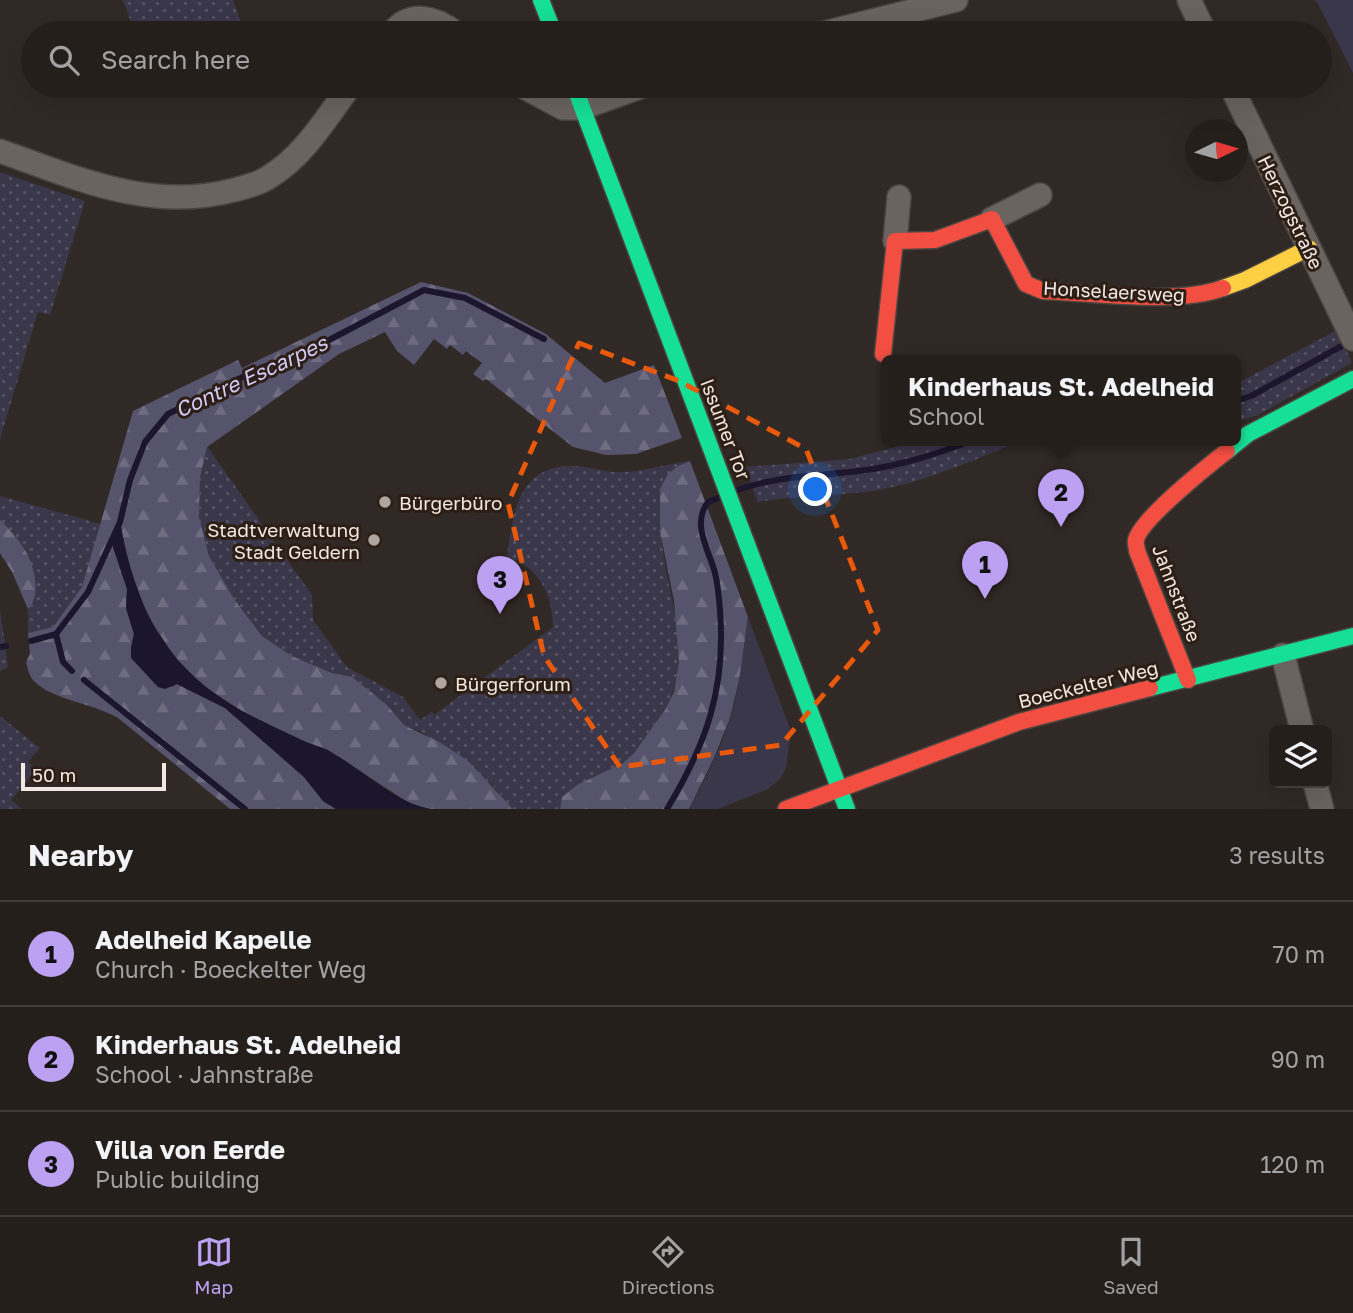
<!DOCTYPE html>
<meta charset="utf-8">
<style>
:root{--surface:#251f1c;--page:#2d2725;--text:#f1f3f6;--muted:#a3a2a3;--line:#423d3b;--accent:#bca0f2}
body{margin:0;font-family:"Golos Text",sans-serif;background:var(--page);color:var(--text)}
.controls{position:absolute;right:21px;bottom:21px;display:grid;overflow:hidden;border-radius:10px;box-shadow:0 7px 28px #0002}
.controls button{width:63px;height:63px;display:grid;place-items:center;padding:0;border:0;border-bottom:2px solid var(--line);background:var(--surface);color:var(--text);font:35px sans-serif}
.compass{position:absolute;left:1185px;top:119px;width:63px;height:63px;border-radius:50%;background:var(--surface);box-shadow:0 7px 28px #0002;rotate:85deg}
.scale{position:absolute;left:21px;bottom:18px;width:145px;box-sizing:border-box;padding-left:7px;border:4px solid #f2e8e2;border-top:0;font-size:19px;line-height:24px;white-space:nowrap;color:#f2e8e2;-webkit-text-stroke:5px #2d1f15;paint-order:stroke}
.you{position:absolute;left:816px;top:490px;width:24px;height:24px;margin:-18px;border:5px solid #fff;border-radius:50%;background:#1a73e8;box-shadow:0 0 0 10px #1a73e833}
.badge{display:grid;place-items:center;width:46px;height:46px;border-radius:50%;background:var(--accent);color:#111;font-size:23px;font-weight:700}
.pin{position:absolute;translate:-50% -58px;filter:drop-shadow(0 2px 4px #0008)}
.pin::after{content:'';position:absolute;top:37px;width:24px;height:21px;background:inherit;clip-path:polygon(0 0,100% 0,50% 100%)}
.popup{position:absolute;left:881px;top:355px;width:360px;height:91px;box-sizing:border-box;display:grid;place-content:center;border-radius:10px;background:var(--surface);filter:drop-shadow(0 2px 5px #0005);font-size:23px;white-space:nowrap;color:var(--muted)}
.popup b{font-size:26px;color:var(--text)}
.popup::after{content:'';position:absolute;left:50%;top:100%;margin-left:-14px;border:14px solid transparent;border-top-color:var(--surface)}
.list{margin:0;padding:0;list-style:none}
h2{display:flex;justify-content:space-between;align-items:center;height:91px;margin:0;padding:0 28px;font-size:30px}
h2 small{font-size:23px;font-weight:400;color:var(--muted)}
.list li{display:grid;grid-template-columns:46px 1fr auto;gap:21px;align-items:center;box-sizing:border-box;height:105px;padding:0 28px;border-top:2px solid var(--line)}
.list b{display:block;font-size:26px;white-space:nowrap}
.list p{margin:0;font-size:23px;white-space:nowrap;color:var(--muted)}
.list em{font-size:23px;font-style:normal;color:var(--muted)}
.icon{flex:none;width:38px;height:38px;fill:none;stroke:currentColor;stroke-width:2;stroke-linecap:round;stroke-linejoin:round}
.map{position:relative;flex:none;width:1353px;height:809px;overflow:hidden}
.search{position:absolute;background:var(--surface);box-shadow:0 7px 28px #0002;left:21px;right:21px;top:21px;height:77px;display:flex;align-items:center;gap:18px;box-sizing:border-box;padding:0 24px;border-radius:38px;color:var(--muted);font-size:26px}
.sheet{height:406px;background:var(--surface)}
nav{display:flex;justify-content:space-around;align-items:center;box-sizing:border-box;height:98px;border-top:2px solid var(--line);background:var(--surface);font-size:19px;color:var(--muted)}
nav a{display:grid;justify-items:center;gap:4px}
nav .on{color:var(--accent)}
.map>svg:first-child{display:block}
</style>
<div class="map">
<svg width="1353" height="809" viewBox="0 0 1353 809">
<defs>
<pattern id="grass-dots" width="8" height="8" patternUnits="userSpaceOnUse" patternTransform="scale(1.75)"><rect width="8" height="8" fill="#3b374b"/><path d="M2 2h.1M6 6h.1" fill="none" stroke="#585465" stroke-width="1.8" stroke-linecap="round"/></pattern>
<pattern id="forest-firs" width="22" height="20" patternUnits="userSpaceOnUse" patternTransform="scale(1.75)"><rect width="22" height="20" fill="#56536d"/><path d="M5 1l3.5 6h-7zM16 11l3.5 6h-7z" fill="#6f6c82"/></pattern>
</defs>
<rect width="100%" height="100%" fill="#312925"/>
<!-- grass -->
<path fill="url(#grass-dots)" d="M 123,0 L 233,0 L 245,33 L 135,33 Z
M 0,172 L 85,201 L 50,315 L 38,312 L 0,439 Z
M 1337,330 L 1352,363 L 1258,415 L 1236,422 L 1236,384 Z
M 918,441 L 1022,441 C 972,460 918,486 864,492 C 829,496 794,496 758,502 L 744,467 L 850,459 Z
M 207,446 L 312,595 L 313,620 L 347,667 L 403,697 L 420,720 L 432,712 L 434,715 L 553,627 C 553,596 539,565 507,558 C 513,514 517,465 574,466 C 588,466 602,472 616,472 C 641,473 665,464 690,461 L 678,466 C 674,482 660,519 661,533 C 665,591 695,650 667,706 C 657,724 641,748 625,761 C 604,778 566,779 560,809 L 513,809 L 492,785 L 422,732 L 404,725 L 386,704 L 352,677 L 332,673 L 292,656 L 262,636 L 234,599 L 209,556 L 199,517 L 200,477 Z
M 0,496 L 101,524 L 82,588 L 53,627 L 28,633 L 28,609 L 32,604 L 26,550 L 0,519 Z
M 0,609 L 8,667 L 0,671 Z
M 0,716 L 40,748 L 28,762 L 37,769 L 11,800 L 22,809 L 0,809 Z"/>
<!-- forest -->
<path fill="url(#forest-firs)" d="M 421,282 L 468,293 L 546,334 L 605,383 L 654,365 L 682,438 L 636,454 L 606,455 L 573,447 L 486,379 L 483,381 L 473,374 L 482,363 L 466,351 L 463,355 L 450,345 L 447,349 L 434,339 L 414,365 L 397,351 L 385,332 L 339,354 L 207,447 L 200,477 L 199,517 L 209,556 L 234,599 L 262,636 L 292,656 L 332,673 L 352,677 L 386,704 L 404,725 L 441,743 L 468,761 L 513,809 L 430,809 L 412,805 L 328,750 L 307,743 L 242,711 L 205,687 L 181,666 L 148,617 L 128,563 L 120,523 L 111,541 L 127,589 L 126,608 L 134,634 L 131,648 L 172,687 L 177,684 L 225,708 L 304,777 L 323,801 L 336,809 L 230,809 L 118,718 C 95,704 51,699 35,682 C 29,677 28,669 26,662 L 30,654 L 28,633 L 53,627 L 82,587 L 133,411 L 238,360 L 242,368 Z
M 690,461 L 748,617 L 741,672 L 730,718 L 714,758 L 689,809 L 560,809 L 562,797 L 577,785 L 623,763 L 634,753 L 665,710 L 674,692 L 679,662 L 674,601 L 660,531 L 660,489 L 668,474 L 678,466 Z
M 0,519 C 8,529 19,539 25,550 C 34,565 42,596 28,609 L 12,572 L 0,553 Z"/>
<!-- green -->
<path fill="#3b374b" d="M 1313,0 L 1353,0 L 1353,73 L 1317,2 Z
M 748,617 L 791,731 L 786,768 L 780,779 L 768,789 L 718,809 L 689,809 C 705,780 720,750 730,719 C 740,686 743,651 748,617 Z"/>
<!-- water -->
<path fill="#1b162d" d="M 120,522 C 136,608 164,666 242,711 C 262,722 284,732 304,741 C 312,745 321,746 329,751 C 363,769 391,801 430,809 L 336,809 L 323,801 L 304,777 L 225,708 L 177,684 L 165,689 L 158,687 L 131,658 L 131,648 L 134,634 L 126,608 L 127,589 L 111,541 Z"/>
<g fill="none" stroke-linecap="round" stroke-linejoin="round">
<!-- stream -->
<path stroke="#1b162d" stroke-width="6" d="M 1236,401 L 1251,396 L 1349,342
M 738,490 C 778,475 824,476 866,470 C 903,465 936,454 971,441
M 56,634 L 63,662 L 72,671
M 31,641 L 56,634 L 88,592 L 120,522 L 130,480 L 145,442 L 168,414 L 263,367 L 295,358 L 424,290 L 465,298 L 544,339
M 0,647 L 6,646
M 84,680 L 245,809
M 667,809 C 707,743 726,688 720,610 C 719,598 718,585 715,573 C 709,550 691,524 708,502 L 718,498"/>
<!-- street casing -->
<g stroke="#4b4540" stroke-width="26">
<path id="street" d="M 1189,0 L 1205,33
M 392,33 C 410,10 435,17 456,33
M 824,33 L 956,0
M 522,86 L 563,108 L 582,108 L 643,86
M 1231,86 L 1353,339
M 0,151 C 77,178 150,212 234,190 C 245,187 259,184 269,177 C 304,156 326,118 350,86
M 992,219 L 1040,195
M 895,241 L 899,197
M 1283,655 L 1302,730
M 1315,783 L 1322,809"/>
</g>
<!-- fast casing -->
<g stroke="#4b4540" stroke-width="19">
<path id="fast" d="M 541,0 L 554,33
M 574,86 L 847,809
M 1227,451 L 1248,434 L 1353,379
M 1150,688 L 1353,636"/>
</g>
<!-- slow casing -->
<g stroke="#4b4540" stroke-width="19">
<path id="slow" d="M 1223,288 L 1245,280 L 1309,248"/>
</g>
<!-- jam casing -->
<g stroke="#4b4540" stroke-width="19">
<path id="jam" d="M 883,354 L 895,241 L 935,240 L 992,219 L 1026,284 L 1043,291 C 1093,293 1178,305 1223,288
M 1188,680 L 1137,551 C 1137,547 1135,544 1136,540 C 1140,520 1209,465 1227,451
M 786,809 L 1019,722 L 1150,688"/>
</g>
<!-- street -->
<use href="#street" stroke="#6a6460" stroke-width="23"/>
<!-- fast -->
<use href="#fast" stroke="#16e098" stroke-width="16"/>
<!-- slow -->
<use href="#slow" stroke="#ffcf43" stroke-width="16"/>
<!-- jam -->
<use href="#jam" stroke="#f24e42" stroke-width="16"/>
</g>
<!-- marked area -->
<path fill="none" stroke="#e8590c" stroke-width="5" stroke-dasharray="14 9" stroke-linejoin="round" d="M 579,343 L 679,381 L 806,449 L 878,630 L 781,745 L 620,767 L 544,656 L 508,503 Z"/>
<!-- markers -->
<g fill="#aea5a0" stroke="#2d1f15" stroke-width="2.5">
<circle cx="385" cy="502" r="7"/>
<circle cx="374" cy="540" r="7"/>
<circle cx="441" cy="683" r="7"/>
</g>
<g text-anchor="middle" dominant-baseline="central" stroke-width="6" stroke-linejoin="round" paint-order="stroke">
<!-- street labels -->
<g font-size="19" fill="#f2e8e2" stroke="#2d1f15">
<text transform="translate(1291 212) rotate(64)">Herzogstraße</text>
<text transform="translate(1114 291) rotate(3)">Honselaersweg</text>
<text transform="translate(726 429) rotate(69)">Issumer Tor</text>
<text transform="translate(1177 593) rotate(69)">Jahnstraße</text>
<text transform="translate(1088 684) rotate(-14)">Boeckelter Weg</text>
</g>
<!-- poi labels -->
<g font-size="19" fill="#f2e8e2" stroke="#2d1f15" text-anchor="start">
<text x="399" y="502">Bürgerbüro</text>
<text x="360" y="529" text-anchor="end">Stadtverwaltung<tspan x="360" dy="22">Stadt Geldern</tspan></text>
<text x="455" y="683">Bürgerforum</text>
</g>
<!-- water labels -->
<g font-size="21" font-style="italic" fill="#d1ccfb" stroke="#2d1f15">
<text transform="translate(251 376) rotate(-25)">Contre Escarpes</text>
</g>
</g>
</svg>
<div class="controls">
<button><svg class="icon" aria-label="layers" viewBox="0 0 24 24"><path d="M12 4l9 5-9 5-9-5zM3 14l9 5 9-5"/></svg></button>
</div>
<svg class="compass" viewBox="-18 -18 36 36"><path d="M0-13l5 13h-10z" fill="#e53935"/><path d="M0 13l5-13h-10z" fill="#a3a2a3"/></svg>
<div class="scale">50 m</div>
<div class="you"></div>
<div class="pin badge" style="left:985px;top:599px">1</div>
<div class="pin badge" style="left:1061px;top:527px">2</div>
<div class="popup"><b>Kinderhaus St. Adelheid</b>School</div>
<div class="pin badge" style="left:500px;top:614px">3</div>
<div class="search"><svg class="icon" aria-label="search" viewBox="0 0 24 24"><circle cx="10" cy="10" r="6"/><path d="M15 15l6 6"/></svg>Search here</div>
</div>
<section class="sheet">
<h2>Nearby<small>3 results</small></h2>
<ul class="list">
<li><span class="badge">1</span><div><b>Adelheid Kapelle</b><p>Church · Boeckelter Weg</p></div><em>70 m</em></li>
<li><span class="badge">2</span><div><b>Kinderhaus St. Adelheid</b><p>School · Jahnstraße</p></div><em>90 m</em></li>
<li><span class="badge">3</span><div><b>Villa von Eerde</b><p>Public building</p></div><em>120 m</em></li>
</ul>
</section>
<nav>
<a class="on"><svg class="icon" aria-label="map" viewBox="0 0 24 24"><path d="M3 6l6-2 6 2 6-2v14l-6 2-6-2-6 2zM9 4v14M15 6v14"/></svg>Map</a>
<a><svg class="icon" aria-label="directions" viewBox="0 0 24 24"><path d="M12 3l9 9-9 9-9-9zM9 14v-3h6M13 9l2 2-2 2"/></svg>Directions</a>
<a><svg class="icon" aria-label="saved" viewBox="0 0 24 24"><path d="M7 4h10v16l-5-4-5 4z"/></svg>Saved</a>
</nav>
